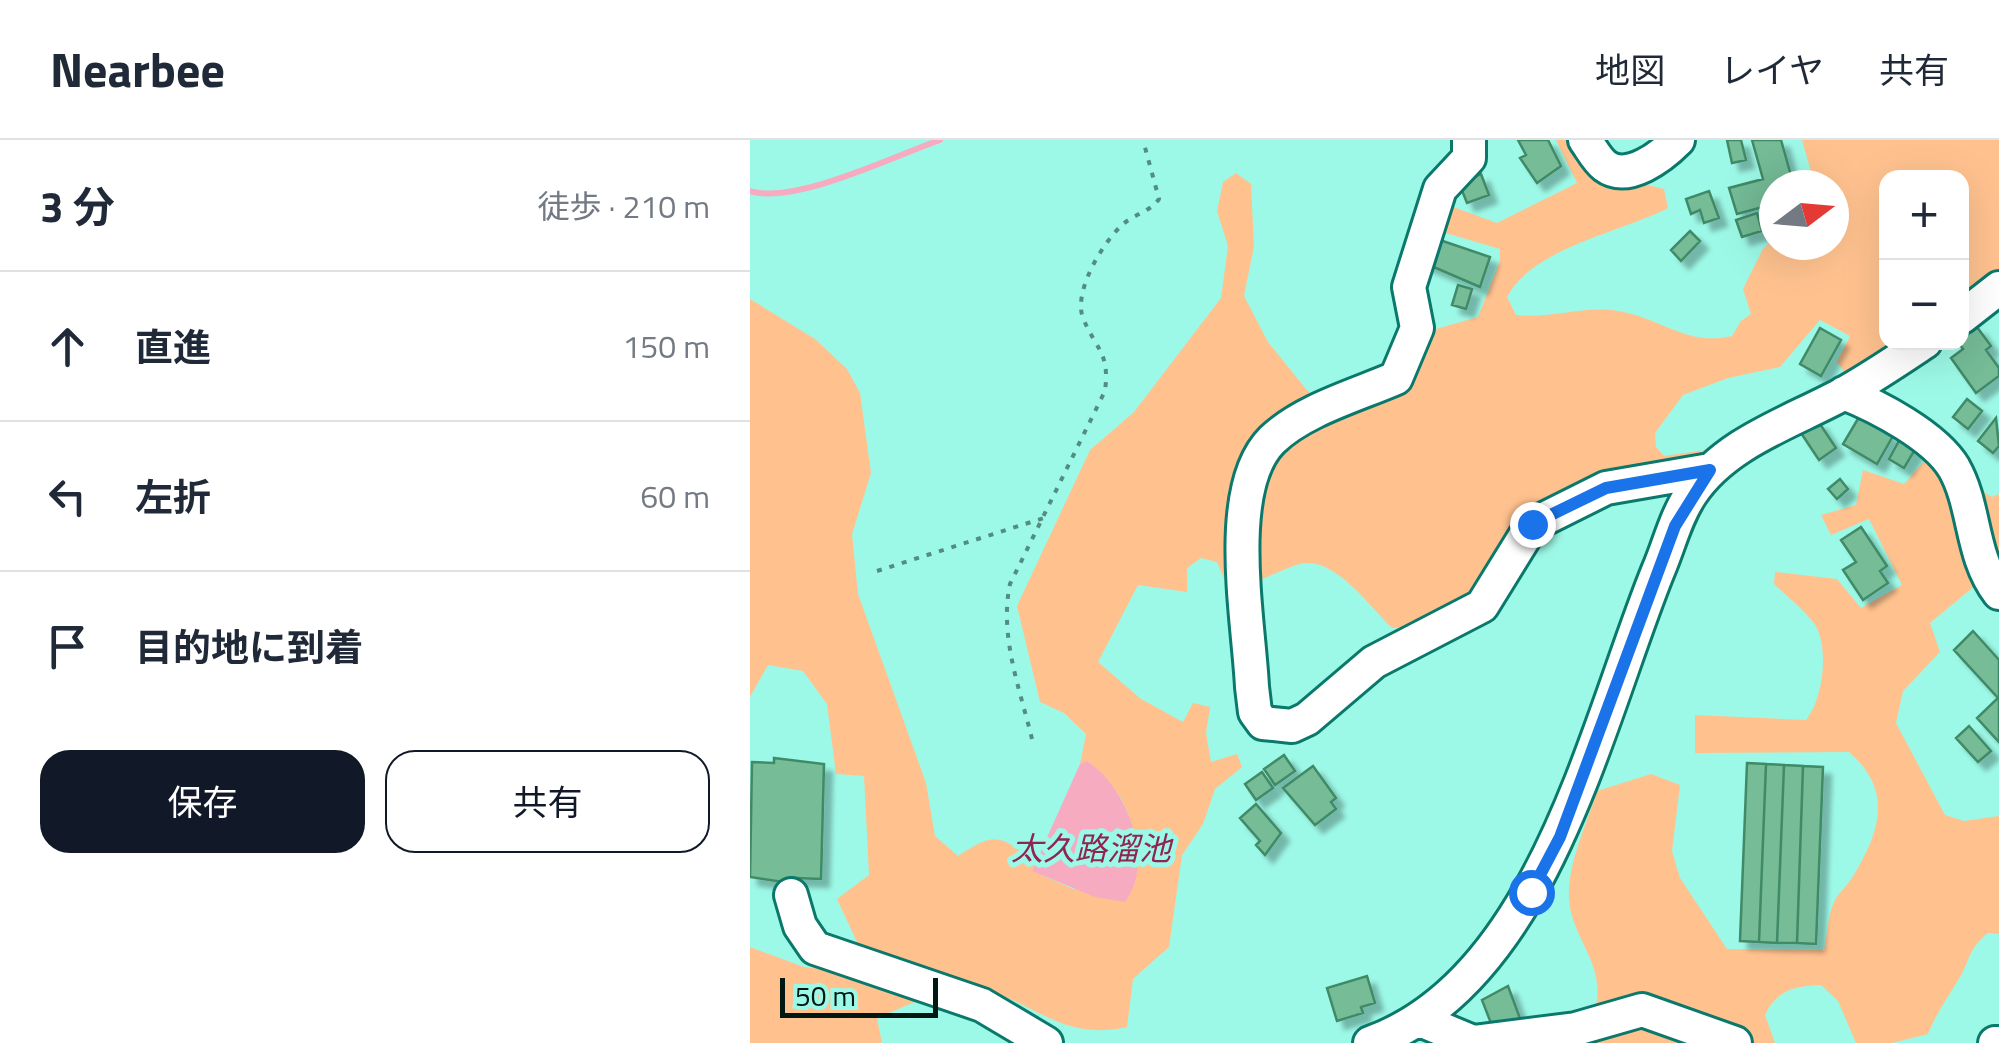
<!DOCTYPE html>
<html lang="ja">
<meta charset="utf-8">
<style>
:root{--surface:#fff;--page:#f2f2f3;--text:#1f2937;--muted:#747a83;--line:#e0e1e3;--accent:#111827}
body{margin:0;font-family:"Titillium Web","Noto Sans JP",sans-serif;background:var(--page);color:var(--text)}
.controls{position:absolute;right:30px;top:30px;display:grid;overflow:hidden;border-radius:20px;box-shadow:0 10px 40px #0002}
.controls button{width:90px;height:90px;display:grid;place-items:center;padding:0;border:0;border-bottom:2px solid var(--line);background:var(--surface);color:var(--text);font:50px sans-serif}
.compass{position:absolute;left:1009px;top:30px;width:90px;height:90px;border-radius:50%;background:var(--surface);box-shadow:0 10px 40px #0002;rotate:74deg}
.scale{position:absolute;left:30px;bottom:25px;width:158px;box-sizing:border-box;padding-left:10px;border:5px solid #001712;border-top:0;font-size:28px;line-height:35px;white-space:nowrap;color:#001712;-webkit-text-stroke:8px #9df9e7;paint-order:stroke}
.stop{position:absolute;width:30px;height:30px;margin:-22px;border:8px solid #1a73e8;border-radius:50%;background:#fff}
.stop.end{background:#1a73e8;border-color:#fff;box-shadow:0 2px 10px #0008}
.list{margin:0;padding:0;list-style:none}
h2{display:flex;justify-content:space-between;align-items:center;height:130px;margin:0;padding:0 40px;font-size:42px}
h2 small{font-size:32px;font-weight:400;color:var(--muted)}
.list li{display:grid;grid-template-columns:65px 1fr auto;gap:30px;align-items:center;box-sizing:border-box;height:150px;padding:0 40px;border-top:2px solid var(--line)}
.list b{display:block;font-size:38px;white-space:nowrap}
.list em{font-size:32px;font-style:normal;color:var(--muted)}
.actions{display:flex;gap:20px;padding:30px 40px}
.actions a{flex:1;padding:22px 0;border:2px solid var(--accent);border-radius:30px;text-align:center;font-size:35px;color:var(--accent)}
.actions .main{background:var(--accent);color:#fff}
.icon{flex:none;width:55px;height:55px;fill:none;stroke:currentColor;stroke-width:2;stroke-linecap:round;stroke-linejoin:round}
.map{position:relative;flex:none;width:1249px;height:903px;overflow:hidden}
header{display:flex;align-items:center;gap:60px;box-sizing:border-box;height:140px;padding:0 50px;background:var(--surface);border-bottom:2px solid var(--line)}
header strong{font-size:48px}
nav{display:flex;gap:55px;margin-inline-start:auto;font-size:35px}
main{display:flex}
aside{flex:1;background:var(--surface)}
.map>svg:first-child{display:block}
</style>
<header>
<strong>Nearbee</strong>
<nav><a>地図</a><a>レイヤ</a><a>共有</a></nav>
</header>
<main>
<aside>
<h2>3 分<small>徒歩 · 210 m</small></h2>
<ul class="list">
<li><svg class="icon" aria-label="ahead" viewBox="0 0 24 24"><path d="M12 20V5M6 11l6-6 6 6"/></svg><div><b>直進</b></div><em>150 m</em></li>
<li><svg class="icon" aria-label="left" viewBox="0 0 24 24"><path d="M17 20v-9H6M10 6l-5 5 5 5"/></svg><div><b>左折</b></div><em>60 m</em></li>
<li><svg class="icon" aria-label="arrive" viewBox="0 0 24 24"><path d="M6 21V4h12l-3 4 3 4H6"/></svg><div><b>目的地に到着</b></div></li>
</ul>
<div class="actions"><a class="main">保存</a><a>共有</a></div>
</aside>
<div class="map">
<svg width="1249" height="903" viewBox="0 0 1249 903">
<defs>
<filter id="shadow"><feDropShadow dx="8" dy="8" stdDeviation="2.5" flood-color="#0004"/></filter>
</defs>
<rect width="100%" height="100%" fill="#9df9e7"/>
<!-- green -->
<path fill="#ffc28f" d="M 806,0 L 824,0 L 846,32 L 914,49 L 918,68 C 872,92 782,108 757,157 L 766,175 C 802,179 833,165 868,171 C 911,178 938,207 982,196 L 991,181 L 1001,174 L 993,149 L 1013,109 L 1024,98 L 1024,105 L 1084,105 L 1084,45 L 1060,45 L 1062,35 L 1052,0 L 1249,0 L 1249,133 L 1212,162 L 1212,38 L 1136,38 L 1136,202 L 1157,203 L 1097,235 L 1087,222 L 1100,196 L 1070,180 L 1030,227 L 978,238 L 933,255 L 905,293 L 906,307 L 914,316 L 956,310 L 956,320 L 787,367 L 761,387 L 732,447 L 673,485 L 642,488 C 620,467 584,415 550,424 C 521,432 510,446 477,446 L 467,422 L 451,418 L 437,428 L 437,452 L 388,445 L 348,522 L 391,559 L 433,582 L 443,563 L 460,567 L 456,593 L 461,622 L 487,614 L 492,627 L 465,649 L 453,684 L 432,715 L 419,807 L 383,839 L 377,887 C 304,903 280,853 215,846 C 197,845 146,871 127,878 L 132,903 L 0,903 L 0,807 L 54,827 L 86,831 L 107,802 L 87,759 L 119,735 L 114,636 L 86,634 L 77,564 L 53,531 L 18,525 L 0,557 L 0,159 L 65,199 L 97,229 L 110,253 L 121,333 L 102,394 L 108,454 L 176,643 L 185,696 L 208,716 C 247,690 250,696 286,722 L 283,731 L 323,749 L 385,735 C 386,681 379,658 338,621 L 330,624 L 336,594 L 314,573 L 290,562 L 267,466 L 340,310 L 384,272 L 471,158 L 478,106 L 467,71 L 473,42 L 486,33 L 501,44 L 504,106 L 494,156 L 518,202 L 556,249 L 566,259 L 596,267 L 679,191 L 728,177 L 750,121 L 750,109 L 682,89 L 698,65 L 747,83 L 827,43 Z
M 1177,318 L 1242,357 L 1249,354 L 1249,438 L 1244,430 L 1180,483 L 1190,512 L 1153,551 L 1146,583 L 1195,675 L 1214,681 L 1249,676 L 1249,794 L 1238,793 C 1216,811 1221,821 1207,842 C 1196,860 1186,874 1178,894 L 1142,903 L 1106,903 L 1088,861 L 1071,845 C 1044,846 1027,850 1015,875 L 1025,903 L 780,903 L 846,865 C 855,823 821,797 819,759 C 817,724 837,684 847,651 L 901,634 L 930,645 L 922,711 L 930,738 L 977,809 L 1074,810 C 1077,795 1078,778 1083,764 C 1087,754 1096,747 1102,738 C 1130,692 1144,651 1099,612 L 945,613 L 945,575 L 1056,580 C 1073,560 1080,506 1064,483 C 1053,469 1037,456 1024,444 L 1025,432 L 1087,439 L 1111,468 L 1152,445 L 1119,379 L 1081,395 L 1071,375 L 1106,365 L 1113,330 L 1154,344 Z"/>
<!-- water -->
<path fill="#f7abc1" d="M 337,621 C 376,646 406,721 375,762 L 345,757 L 282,731 L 330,624 Z"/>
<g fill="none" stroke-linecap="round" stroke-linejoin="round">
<!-- stream -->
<path stroke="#f7abc1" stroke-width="6" d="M 0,51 C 45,65 144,16 190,0"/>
</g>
<!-- building -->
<path fill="#74bc97" stroke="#418a67" stroke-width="2.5" filter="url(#shadow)" d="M 768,0 L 798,0 L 811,26 L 787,43 L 770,18 L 776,15 Z
M 977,0 L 991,0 L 996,20 L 982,23 Z
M 1002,0 L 1031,0 L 1042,39 L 1024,44 L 1024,64 L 987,74 L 979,48 L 1013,39 Z
M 731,34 L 739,55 L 717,63 L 709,43 Z
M 959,51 L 969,78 L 954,83 L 950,70 L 941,74 L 936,59 Z
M 1007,73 L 1012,91 L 992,97 L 986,80 Z
M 940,91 L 950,101 L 931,121 L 921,110 Z
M 681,97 L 740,117 L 730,147 L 672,122 Z
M 708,145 L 722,149 L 716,169 L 702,165 Z
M 1227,187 L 1241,206 L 1236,210 L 1249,228 L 1249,236 L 1226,253 L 1201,218 L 1213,209 L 1208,202 Z
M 1070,188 L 1091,200 L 1071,236 L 1050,224 Z
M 1217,259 L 1232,271 L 1218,289 L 1203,277 Z
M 1109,277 L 1143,296 L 1127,324 L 1093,304 Z
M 1246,278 L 1249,306 L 1243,313 L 1228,301 Z
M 1068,281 L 1086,308 L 1069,320 L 1051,293 Z
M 1150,299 L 1166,308 L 1154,328 L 1139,319 Z
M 1090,339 L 1098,349 L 1087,359 L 1078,349 Z
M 1111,387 L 1137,426 L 1130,431 L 1138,443 L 1113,460 L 1093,430 L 1106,422 L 1091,400 Z
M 1223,491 L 1249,520 L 1249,602 L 1227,578 L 1248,558 L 1204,510 Z
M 1219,586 L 1241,611 L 1228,622 L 1206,598 Z
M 534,615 L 545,631 L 525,645 L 514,629 Z
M 24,618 L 74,624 L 71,739 L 46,738 L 46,744 L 0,737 L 2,622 L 24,623 Z
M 997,623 L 1016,624 L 1009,802 L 990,801 Z
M 1016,624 L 1034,625 L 1027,803 L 1009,802 Z
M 1034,625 L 1053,626 L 1047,803 L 1027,803 Z
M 563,626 L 586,658 L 581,662 L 586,669 L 565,685 L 533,648 Z
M 1053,626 L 1073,627 L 1066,804 L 1047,803 Z
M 512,632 L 523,648 L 506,660 L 495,644 Z
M 506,664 L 531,693 L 515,715 L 506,705 L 510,701 L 490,678 Z
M 617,836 L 625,863 L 611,867 L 613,873 L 587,881 L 577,848 Z
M 758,846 L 771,881 L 744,891 L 732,860 Z"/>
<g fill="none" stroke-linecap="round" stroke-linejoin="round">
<!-- minor casing -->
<g stroke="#0a796b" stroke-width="38">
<path id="minor" d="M 719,0 L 719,18 L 690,49 L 659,147 L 667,188 L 646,238 C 607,255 553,270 522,300 C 473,349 499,482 502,547 L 505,572 L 513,583 L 542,586 L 557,579 L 624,522 L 732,466 L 782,385 L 856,348 L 960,330
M 835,0 C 841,8 847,20 855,26 C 878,43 912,16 928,0
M 1212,177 L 1249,148
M 1094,253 C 1127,266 1185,296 1204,328 C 1226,367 1220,415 1249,453
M 41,755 L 50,786 L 65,808 L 232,865 L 296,903
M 670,880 L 723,902 L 826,889 L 892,870 L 985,903
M 620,903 C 792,842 846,584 908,431 C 919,406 925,378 941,354 C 975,303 1039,283 1091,255 C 1120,239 1148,220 1175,202
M 1245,903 L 1249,903"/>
</g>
<!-- path -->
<path stroke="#528d81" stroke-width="4" stroke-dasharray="5 8" stroke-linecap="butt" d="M 127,431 L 297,377
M 282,599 C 270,549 249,496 260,444 L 355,251 C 360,212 346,210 333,178 C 323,152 352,104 371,86 C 383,74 399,73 409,59 L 393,0"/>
<!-- minor -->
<use href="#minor" stroke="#fff" stroke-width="32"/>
</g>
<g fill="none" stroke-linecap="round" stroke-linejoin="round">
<!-- route -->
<path stroke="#1a73e8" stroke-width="12" d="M 781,752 L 810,697 L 925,386 L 960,330 L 856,348 L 782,384"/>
</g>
<g text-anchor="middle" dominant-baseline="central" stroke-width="10" stroke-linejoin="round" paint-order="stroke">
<!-- water labels -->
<g font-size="32" font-style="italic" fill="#8f2550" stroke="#9df9e7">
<text x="341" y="708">太久路溜池</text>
</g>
</g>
</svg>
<div class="controls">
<button>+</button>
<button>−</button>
</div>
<svg class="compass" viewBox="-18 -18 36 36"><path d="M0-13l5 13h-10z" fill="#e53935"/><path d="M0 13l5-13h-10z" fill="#747a83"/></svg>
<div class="scale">50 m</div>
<div class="stop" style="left:781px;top:752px"></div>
<div class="stop end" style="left:782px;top:384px"></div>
</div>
</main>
